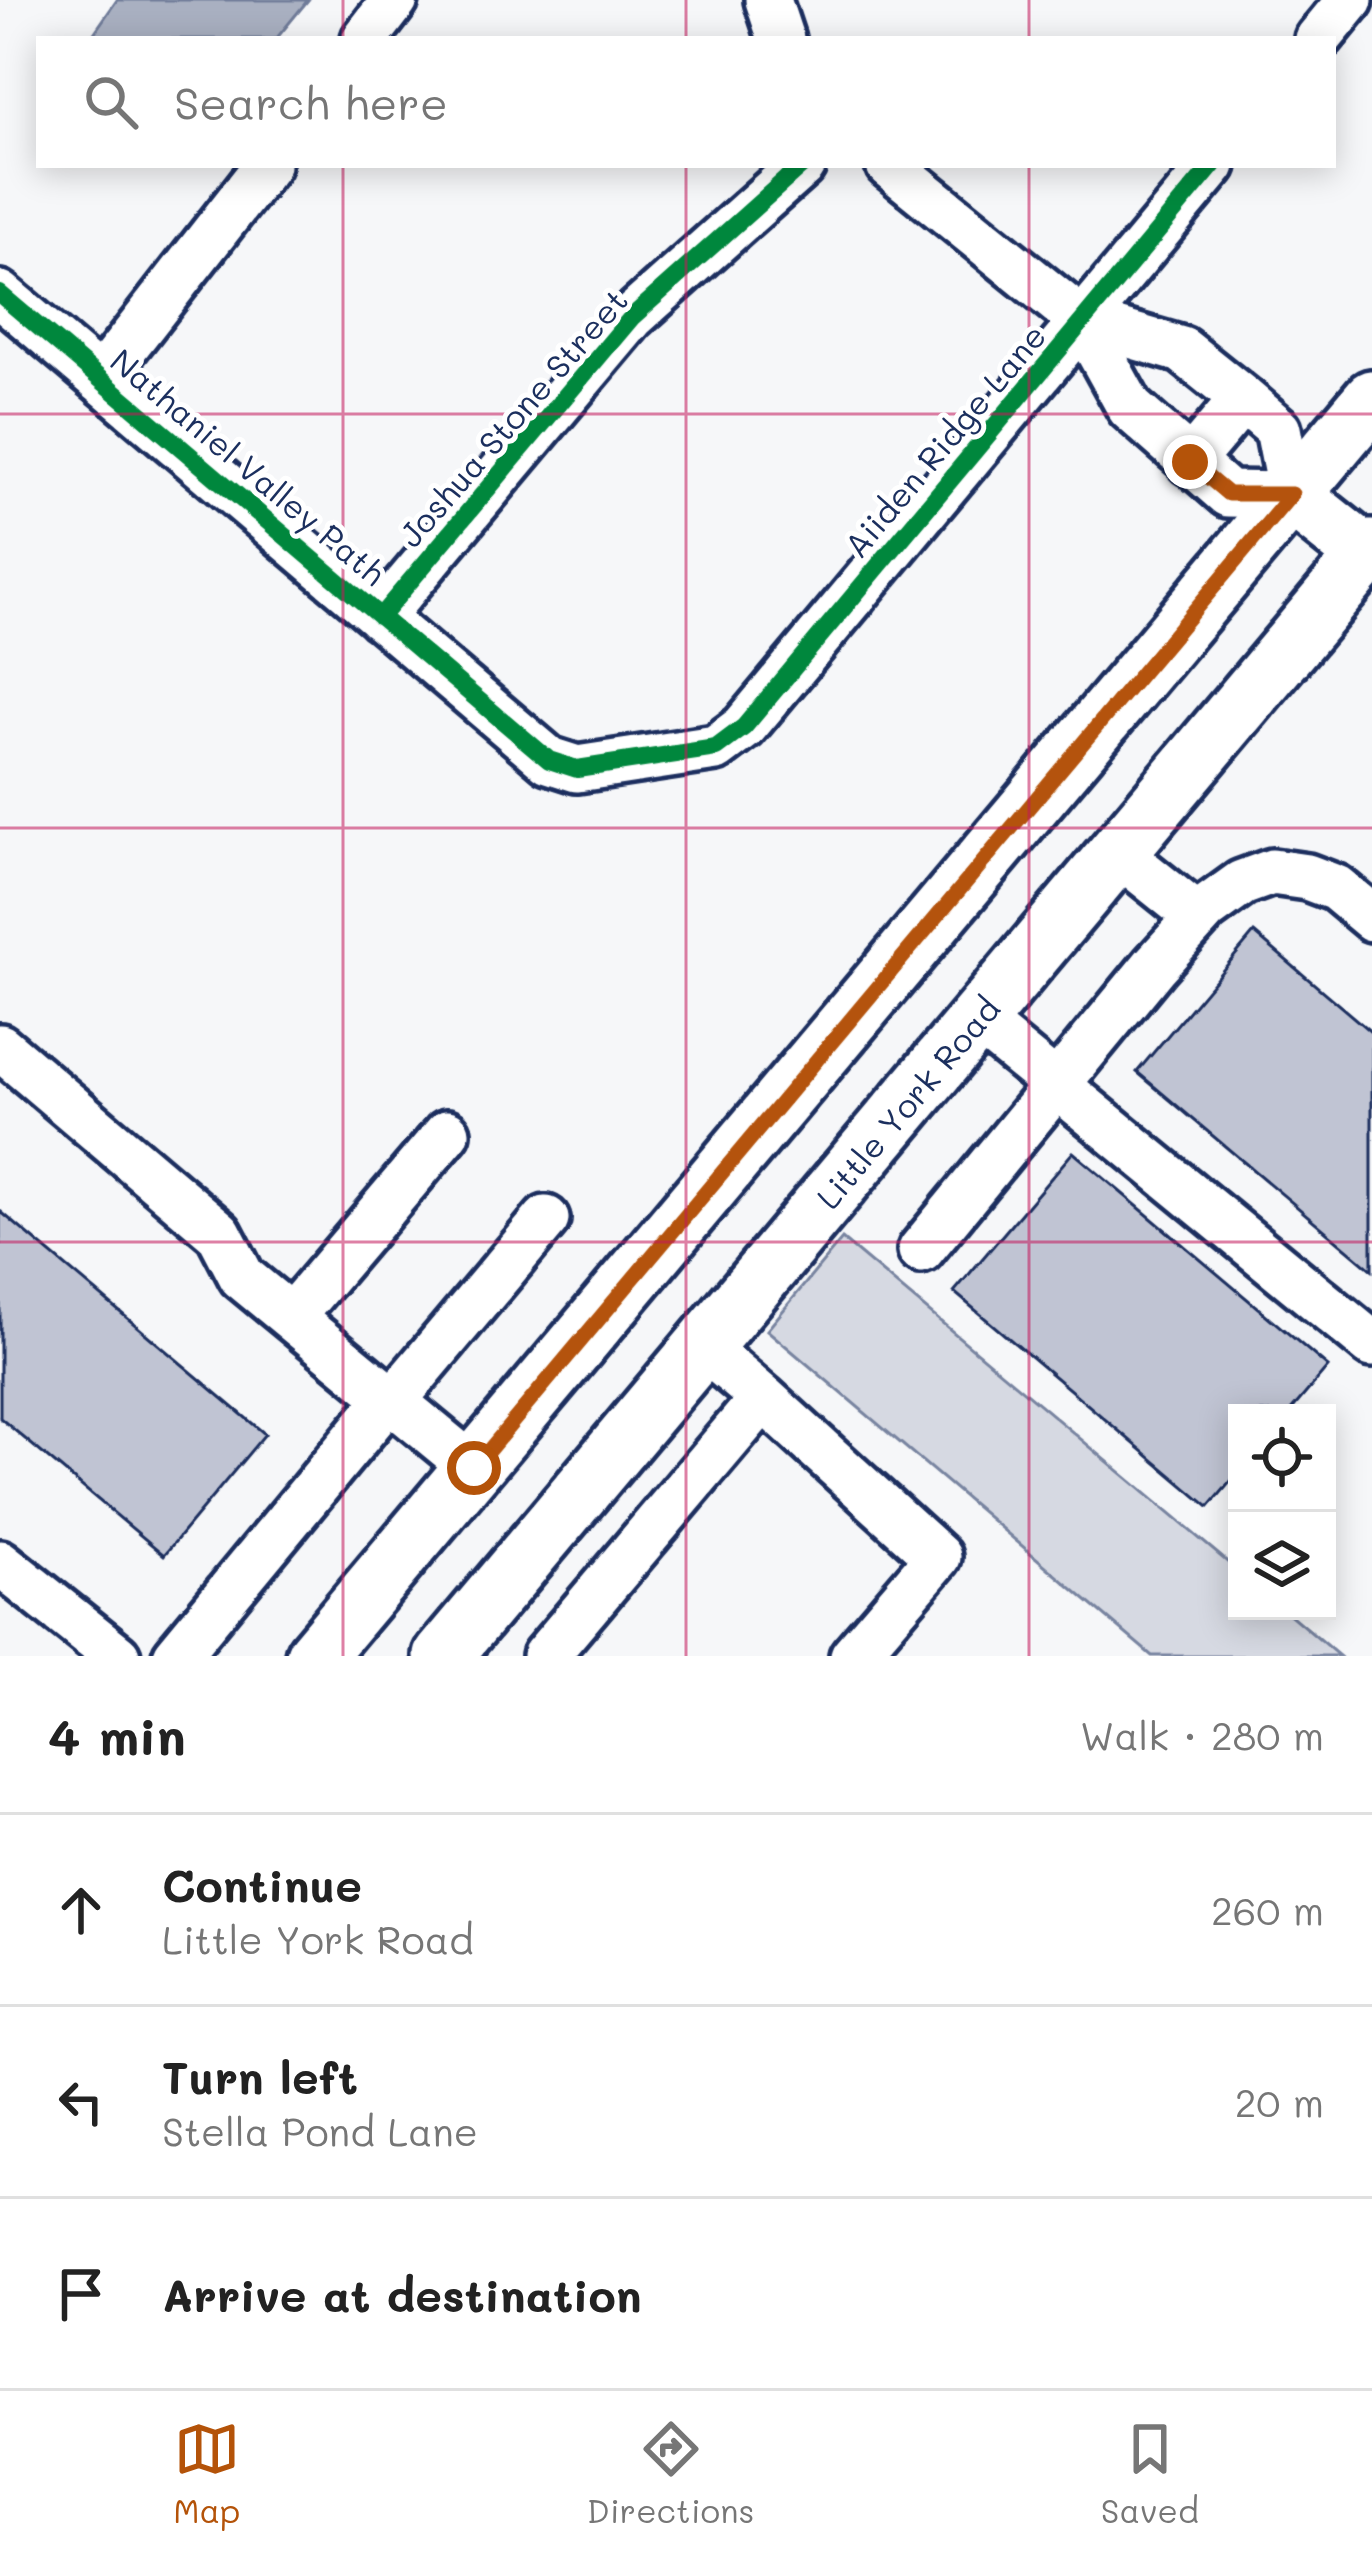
<!DOCTYPE html>
<meta charset="utf-8">
<style>
:root{--surface:#fff;--page:#f6f6f6;--text:#222;--muted:#767676;--line:#e0e0e0;--accent:#b45309}
body{margin:0;font-family:Mali,sans-serif;background:var(--page);color:var(--text)}
.controls{position:absolute;right:36px;bottom:36px;display:grid;overflow:hidden;border-radius:0px;box-shadow:0 6px 30px #0003}
.controls button{width:108px;height:108px;display:grid;place-items:center;padding:0;border:0;border-bottom:3px solid var(--line);background:var(--surface);color:var(--text);font:60px sans-serif}
.stop{position:absolute;width:36px;height:36px;margin:-27px;border:9px solid #b45309;border-radius:50%;background:#fff}
.stop.end{background:#b45309;border-color:#fff;box-shadow:0 3px 12px #0008}
.list{margin:0;padding:0;list-style:none}
h2{display:flex;justify-content:space-between;align-items:center;height:156px;margin:0;padding:0 48px;font-size:51px}
h2 small{font-size:39px;font-weight:400;color:var(--muted)}
.list li{display:grid;grid-template-columns:78px 1fr auto;gap:36px;align-items:center;box-sizing:border-box;height:192px;padding:0 48px;border-top:3px solid var(--line)}
.list b{display:block;font-size:45px;white-space:nowrap}
.list p{margin:0;font-size:39px;white-space:nowrap;color:var(--muted)}
.list em{font-size:39px;font-style:normal;color:var(--muted)}
.icon{flex:none;width:66px;height:66px;fill:none;stroke:currentColor;stroke-width:2;stroke-linecap:round;stroke-linejoin:round}
.map{position:relative;flex:none;width:1372px;height:1656px;overflow:hidden}
.search{position:absolute;background:var(--surface);box-shadow:0 6px 30px #0003;left:36px;right:36px;top:36px;height:132px;display:flex;align-items:center;gap:30px;box-sizing:border-box;padding:0 42px;border-radius:0px;color:var(--muted);font-size:45px}
.sheet{height:732px;background:var(--surface)}
nav{display:flex;justify-content:space-around;align-items:center;box-sizing:border-box;height:168px;border-top:3px solid var(--line);background:var(--surface);font-size:33px;color:var(--muted)}
nav a{display:grid;justify-items:center;gap:6px}
nav .on{color:var(--accent)}
.map>svg:first-child{display:block}
</style>
<div class="map">
<svg width="1372" height="1656" viewBox="0 0 1372 1656">
<rect width="100%" height="100%" fill="#f6f7f9"/>
<filter id="ink" filterUnits="userSpaceOnUse"><feTurbulence type="fractalNoise" baseFrequency=".00833" numOctaves="2"/><feDisplacementMap in="SourceGraphic" scale="24" xChannelSelector="R" yChannelSelector="G"/><feConvolveMatrix kernelMatrix="1 2 1 2 8 2 1 2 1" color-interpolation-filters="sRGB"/></filter>
<g filter="url(#ink)">
<!-- green -->
<path fill="#d6d9e2" stroke="#7884a0" stroke-width="3" d="M 842,1239 L 1237,1570 L 1237,1611 L 1286,1611 L 1339,1656 L 1152,1656 L 767,1330 Z"/>
<!-- water -->
<path fill="#a9b0c1" stroke="#707c99" stroke-width="3" d="M 117,0 L 308,0 L 276,39 L 90,39 Z"/>
<!-- building -->
<path fill="#c0c4d3" stroke="#1b2f5e" stroke-width="3" d="M 1254,933 L 1372,1033 L 1372,1270 L 1137,1072 Z
M 1073,1152 L 1328,1367 L 1289,1413 L 1237,1413 L 1237,1474 L 1209,1507 L 954,1292 Z
M 0,1211 L 265,1434 L 164,1555 L 0,1418 Z"/>
<g fill="none" stroke-linecap="round" stroke-linejoin="round">
<!-- minor casing -->
<g stroke="#1b2f5e" stroke-width="54">
<path id="minor" d="M 768,0 L 781,39
M 365,39 L 395,0
M 1318,39 L 1350,0
M 889,165 L 1082,321
M 0,294 L 549,760 L 577,769 L 716,748 L 744,727 L 1213,165
M 1082,321 L 1182,350 L 1243,399 L 1278,429 L 1291,495 L 1228,494 L 1130,408 Z
M 100,379 L 267,165
M 1190,462 L 1243,399
M 380,617 L 632,317 L 802,165
M 1117,852 L 1198,917
M 976,1019 L 1372,1344
M 0,1047 L 219,1233 L 242,1277 L 474,1468
M 921,1250 L 1155,965 L 1206,909 L 1242,883 L 1272,872 L 1307,877 L 1336,888 L 1372,918
M 291,1317 L 447,1133
M 763,1398 L 938,1557 L 853,1656
M 393,1401 L 546,1219
M 0,1563 L 117,1656
M 176,1656 L 389,1398
M 545,1656 L 763,1398 L 702,1346"/>
</g>
<!-- major casing -->
<g stroke="#1b2f5e" stroke-width="66">
<path id="major" d="M 1291,495 L 1366,555
M 315,1656 L 1372,399
M 443,1656 L 1372,549"/>
</g>
<!-- minor -->
<use href="#minor" stroke="#fff" stroke-width="45"/>
<!-- major -->
<use href="#major" stroke="#fff" stroke-width="57"/>
<!-- cycleway casing -->
<g stroke="#fff" stroke-width="26">
<path id="cycleway" d="M 0,294 L 549,760 L 577,769 L 716,748 L 744,727 L 1213,165
M 380,617 L 632,317 L 802,165"/>
</g>
<!-- cycleway -->
<use href="#cycleway" stroke="#00873e" stroke-width="18"/>
</g>
</g>
<g fill="none" stroke-linecap="round" stroke-linejoin="round" filter="url(#ink)">
<!-- route -->
<path stroke="#b45309" stroke-width="15" d="M 474,1468 L 1292,494 L 1228,494 L 1190,462"/>
</g>
<!-- grid -->
<path fill="none" stroke="#c2185b" stroke-width="3" stroke-opacity="0.55" d="M 343,0 L 343,39M 686,0 L 686,39M 1029,0 L 1029,39M 343,165 L 343,1656M 686,165 L 686,1656M 1029,165 L 1029,1656M 0,414 L 1372,414M 0,828 L 1372,828M 0,1242 L 1372,1242"/>
<g text-anchor="middle" dominant-baseline="central" stroke-width="10" stroke-linejoin="round" paint-order="stroke">
<!-- street labels -->
<g font-size="33" fill="#1b2f5e" stroke="#fff">
<text transform="translate(512 417) rotate(-49)">Joshua Stone Street</text>
<text transform="translate(944 440) rotate(-50)">Aiiden Ridge Lane</text>
<text transform="translate(249 466) rotate(40)">Nathaniel Valley Path</text>
<text transform="translate(907 1102) rotate(-50)">Little York Road</text>
</g>
</g>
</svg>
<div class="controls">
<button><svg class="icon" aria-label="locate" viewBox="0 0 24 24"><circle cx="12" cy="12" r="6"/><path d="M12 2v4M12 18v4M2 12h4M18 12h4"/></svg></button>
<button><svg class="icon" aria-label="layers" viewBox="0 0 24 24"><path d="M12 4l9 5-9 5-9-5zM3 14l9 5 9-5"/></svg></button>
</div>
<div class="stop" style="left:474px;top:1468px"></div>
<div class="stop end" style="left:1190px;top:462px"></div>
<div class="search"><svg class="icon" aria-label="search" viewBox="0 0 24 24"><circle cx="10" cy="10" r="6"/><path d="M15 15l6 6"/></svg>Search here</div>
</div>
<section class="sheet">
<h2>4 min<small>Walk · 280 m</small></h2>
<ul class="list">
<li><svg class="icon" aria-label="ahead" viewBox="0 0 24 24"><path d="M12 20V5M6 11l6-6 6 6"/></svg><div><b>Continue</b><p>Little York Road</p></div><em>260 m</em></li>
<li><svg class="icon" aria-label="left" viewBox="0 0 24 24"><path d="M17 20v-9H6M10 6l-5 5 5 5"/></svg><div><b>Turn left</b><p>Stella Pond Lane</p></div><em>20 m</em></li>
<li><svg class="icon" aria-label="arrive" viewBox="0 0 24 24"><path d="M6 21V4h12l-3 4 3 4H6"/></svg><div><b>Arrive at destination</b></div></li>
</ul>
</section>
<nav>
<a class="on"><svg class="icon" aria-label="map" viewBox="0 0 24 24"><path d="M3 6l6-2 6 2 6-2v14l-6 2-6-2-6 2zM9 4v14M15 6v14"/></svg>Map</a>
<a><svg class="icon" aria-label="directions" viewBox="0 0 24 24"><path d="M12 3l9 9-9 9-9-9zM9 14v-3h6M13 9l2 2-2 2"/></svg>Directions</a>
<a><svg class="icon" aria-label="saved" viewBox="0 0 24 24"><path d="M7 4h10v16l-5-4-5 4z"/></svg>Saved</a>
</nav>
